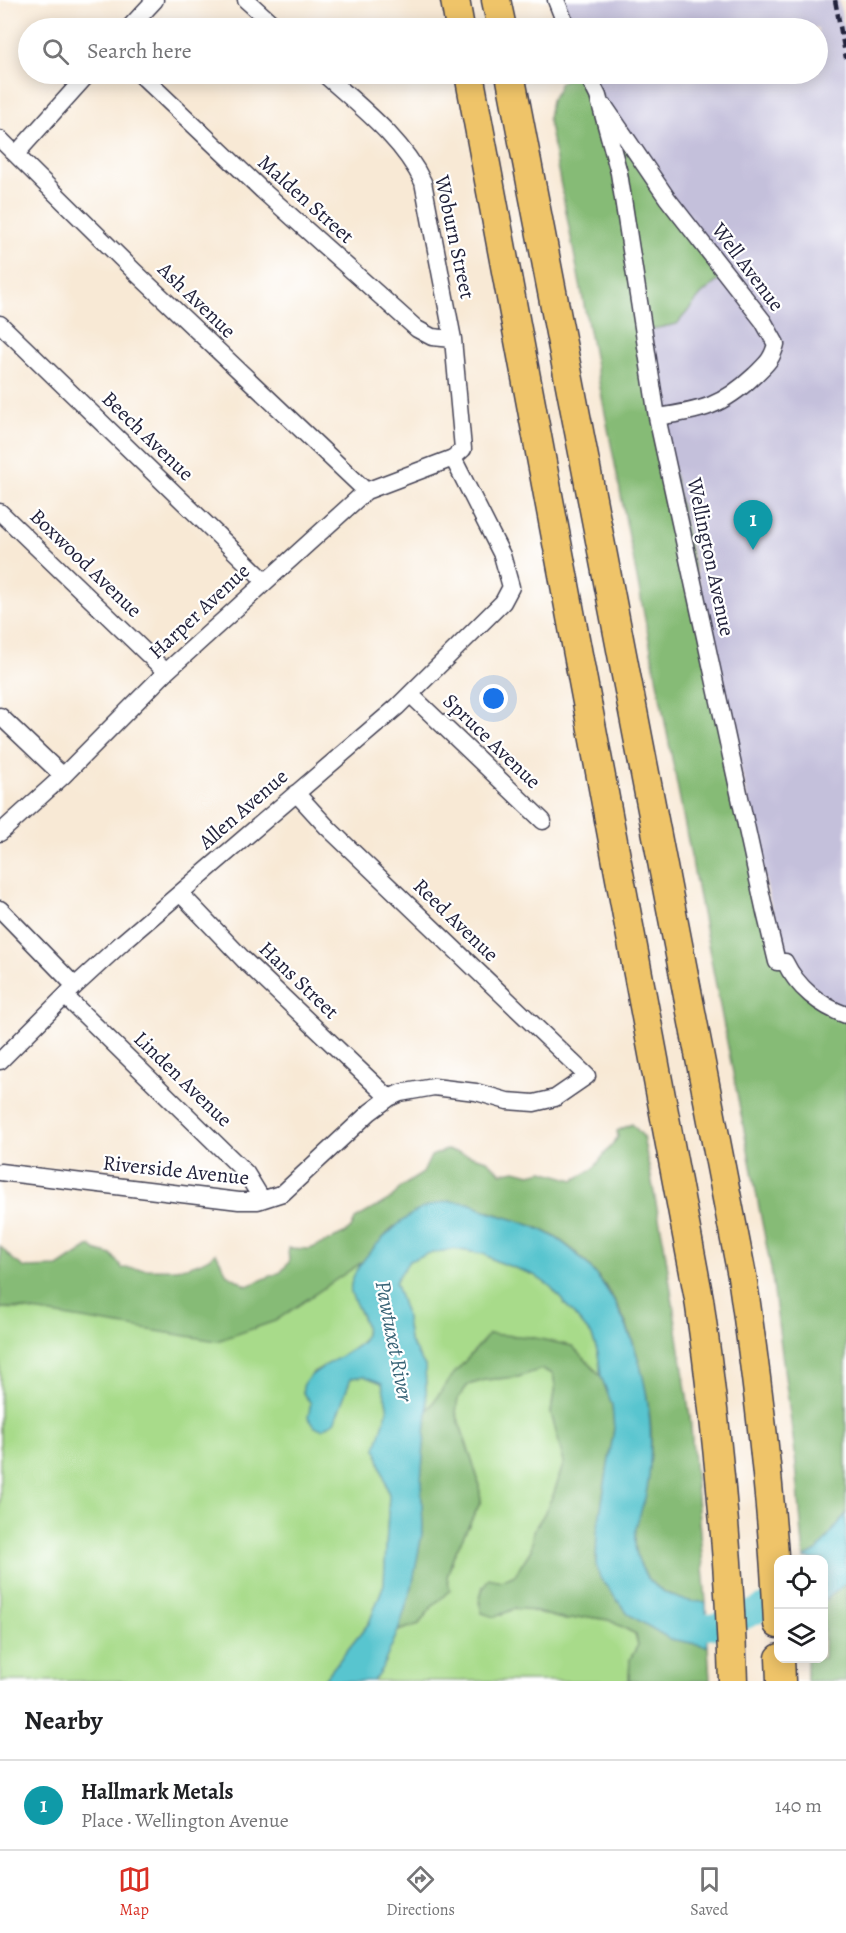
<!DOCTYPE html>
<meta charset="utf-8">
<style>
:root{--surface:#fff;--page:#f2f2f2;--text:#202124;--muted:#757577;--line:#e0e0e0;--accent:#d93025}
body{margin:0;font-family:Alegreya,serif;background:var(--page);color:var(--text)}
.controls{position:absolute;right:18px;bottom:18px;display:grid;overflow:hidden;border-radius:12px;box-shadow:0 3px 15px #0003}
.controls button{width:54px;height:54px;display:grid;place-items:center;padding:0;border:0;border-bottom:2px solid var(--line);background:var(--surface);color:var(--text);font:30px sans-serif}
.you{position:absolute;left:494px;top:699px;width:21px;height:21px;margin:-15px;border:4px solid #fff;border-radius:50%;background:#1a73e8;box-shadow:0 0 0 9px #1a73e833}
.badge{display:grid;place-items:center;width:39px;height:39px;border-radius:50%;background:var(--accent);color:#fff;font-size:20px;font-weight:700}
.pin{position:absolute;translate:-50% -50px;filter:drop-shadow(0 2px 3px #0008)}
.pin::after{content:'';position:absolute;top:32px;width:21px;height:18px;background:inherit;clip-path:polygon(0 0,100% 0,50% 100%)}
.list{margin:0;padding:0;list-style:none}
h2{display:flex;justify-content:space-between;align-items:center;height:78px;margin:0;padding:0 24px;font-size:26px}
h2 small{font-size:20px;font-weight:400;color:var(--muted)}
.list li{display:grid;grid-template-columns:39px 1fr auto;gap:18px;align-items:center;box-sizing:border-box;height:90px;padding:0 24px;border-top:2px solid var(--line)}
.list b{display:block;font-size:22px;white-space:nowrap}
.list p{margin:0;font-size:20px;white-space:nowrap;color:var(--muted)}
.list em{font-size:20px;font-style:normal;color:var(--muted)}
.icon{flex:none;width:33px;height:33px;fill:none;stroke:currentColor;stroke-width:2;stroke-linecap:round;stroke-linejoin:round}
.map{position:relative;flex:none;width:846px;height:1681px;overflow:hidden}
.search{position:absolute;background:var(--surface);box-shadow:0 3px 15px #0003;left:18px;right:18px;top:18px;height:66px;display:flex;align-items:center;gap:15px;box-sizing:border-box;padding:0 21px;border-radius:33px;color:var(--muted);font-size:22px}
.sheet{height:168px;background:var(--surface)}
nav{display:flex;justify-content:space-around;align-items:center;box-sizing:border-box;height:84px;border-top:2px solid var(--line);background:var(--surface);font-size:16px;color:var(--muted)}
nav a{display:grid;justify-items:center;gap:3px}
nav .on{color:var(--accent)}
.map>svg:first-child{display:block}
</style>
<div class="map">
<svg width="846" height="1681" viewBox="0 0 846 1681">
<rect width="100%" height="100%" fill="#fff"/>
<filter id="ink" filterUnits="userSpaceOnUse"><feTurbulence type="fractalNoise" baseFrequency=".0167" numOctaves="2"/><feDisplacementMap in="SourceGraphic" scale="12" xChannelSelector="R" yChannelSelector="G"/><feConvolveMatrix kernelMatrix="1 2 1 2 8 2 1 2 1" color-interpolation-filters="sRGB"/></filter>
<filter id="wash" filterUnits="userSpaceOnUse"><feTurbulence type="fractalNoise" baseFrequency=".008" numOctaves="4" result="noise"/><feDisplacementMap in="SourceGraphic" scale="24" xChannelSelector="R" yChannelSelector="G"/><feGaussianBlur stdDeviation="1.35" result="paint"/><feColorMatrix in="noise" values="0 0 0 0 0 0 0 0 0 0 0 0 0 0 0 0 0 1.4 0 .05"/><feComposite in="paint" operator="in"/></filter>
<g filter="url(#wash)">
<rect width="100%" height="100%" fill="#f8e9d5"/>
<!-- industrial -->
<path fill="#c4c0db" d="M 557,0 L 839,0 L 846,38 L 846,1013 L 835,1009 L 783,960 L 643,331 L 677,324 L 701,295 L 721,278 L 586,74 L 818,74 L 818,28 L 568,28 Z"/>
<!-- green -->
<path fill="#a8db8a" stroke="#657e62" stroke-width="1.5" d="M 454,1249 L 484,1254 L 496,1261 L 534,1275 L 551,1287 L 592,1336 L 598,1353 L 601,1376 L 572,1346 L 452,1376 L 427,1411 L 425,1366 L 409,1340 L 405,1312 L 395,1282 L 408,1261 L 426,1254 Z
M 362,1262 L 351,1283 L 351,1292 L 366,1327 L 364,1338 L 352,1351 L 313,1372 L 303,1393 L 311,1403 L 335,1421 L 350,1378 L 364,1376 L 382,1383 L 388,1409 L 376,1448 L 389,1495 L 384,1584 L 369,1623 L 323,1681 L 0,1681 L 0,1308 L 275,1321 Z
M 541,1369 L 553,1374 L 555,1385 L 551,1413 L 564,1462 L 554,1493 L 543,1516 L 533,1531 L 531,1550 L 515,1575 L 502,1581 L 483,1586 L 479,1602 L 482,1613 L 495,1617 L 514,1609 L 525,1609 L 565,1620 L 589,1617 L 609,1620 L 635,1634 L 638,1645 L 630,1659 L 629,1681 L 373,1681 L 382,1668 L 398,1631 L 419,1624 L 431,1608 L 449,1590 L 447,1577 L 453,1557 L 481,1501 L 478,1479 L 456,1412 L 458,1398 L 468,1385 L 485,1380 L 518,1377 Z"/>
<!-- forest -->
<path fill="#86bb76" stroke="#546e58" stroke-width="1.5" d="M 575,74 L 586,74 L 721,278 L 701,295 L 677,324 L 643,331 L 773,937 L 798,980 L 846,1013 L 846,1514 L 817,1551 L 804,1558 L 795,1453 L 771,1269 L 548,119 L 551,100 L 558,90 L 559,83 Z
M 632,1124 L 643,1136 L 664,1244 L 690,1416 L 706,1602 C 688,1603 678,1599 663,1591 C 640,1577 631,1549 637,1523 C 639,1513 644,1503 646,1493 C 650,1472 652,1450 651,1429 C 648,1385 632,1323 606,1287 C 588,1262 563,1237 533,1226 C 512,1218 489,1214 469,1203 L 393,1227 L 362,1262 L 275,1321 L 217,1341 L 15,1308 L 0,1308 L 0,1246 L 11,1258 L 25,1268 L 58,1267 L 90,1246 L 97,1251 L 112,1255 L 122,1268 C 155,1269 189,1275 216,1253 L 227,1274 L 247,1286 L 281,1272 L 289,1262 L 288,1248 L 310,1249 L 344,1234 L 352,1227 L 355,1219 L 392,1198 L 401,1187 L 423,1173 L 431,1156 L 446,1150 L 457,1152 L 487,1160 L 501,1173 L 515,1170 L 530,1174 L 543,1171 L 574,1180 L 593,1169 L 618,1137 L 617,1131 Z
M 489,1334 L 531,1337 L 572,1346 L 601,1376 L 612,1405 L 614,1428 L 597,1533 L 596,1564 L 600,1578 L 628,1614 L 670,1639 L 708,1646 L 710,1681 L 629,1681 L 630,1659 L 638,1645 L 636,1634 L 609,1620 L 589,1617 L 566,1620 L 525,1609 L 514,1609 L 495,1617 L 482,1613 C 478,1599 481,1589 489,1578 L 502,1581 L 515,1575 L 531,1550 L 533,1531 L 543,1516 L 554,1493 L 564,1462 L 551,1413 L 555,1385 L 553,1374 L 542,1369 L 518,1377 L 485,1380 L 468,1385 L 458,1398 L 456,1413 L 478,1479 L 481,1501 L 453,1557 L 447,1577 L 450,1590 L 431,1608 L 419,1624 L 398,1631 L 412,1587 L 423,1528 L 421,1480 L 427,1411 L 452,1376 Z
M 846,1583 L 846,1681 L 807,1681 L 807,1659 L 824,1658 L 824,1601 Z"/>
<!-- water -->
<path fill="#58c5cf" stroke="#3d7485" stroke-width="1.5" d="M 450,1201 C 455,1202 462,1202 468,1203 C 475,1205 481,1210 488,1212 C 514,1220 541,1226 563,1243 C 627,1290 655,1386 650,1462 C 650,1472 648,1484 646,1494 C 642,1512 631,1531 636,1551 C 643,1586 672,1603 706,1602 L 708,1646 L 670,1639 L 628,1614 L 600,1578 L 596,1564 L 597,1533 L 614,1429 L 612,1405 L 601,1376 L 598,1353 L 592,1336 L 551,1287 L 534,1275 L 496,1261 L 484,1254 L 454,1249 L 426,1254 L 409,1261 L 395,1282 L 405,1312 L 409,1340 L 425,1366 L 427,1411 L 421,1480 L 423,1528 L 412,1587 L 398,1631 L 382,1668 L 373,1681 L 323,1681 L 369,1623 L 384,1584 L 389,1495 L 376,1448 L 388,1409 L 382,1383 L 364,1376 L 351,1378 L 335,1421 L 323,1429 L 315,1427 L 308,1417 L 311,1403 C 308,1400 304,1396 303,1392 C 298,1372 352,1356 363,1340 C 372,1325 355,1307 351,1292 C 346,1268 399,1220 419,1210 C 427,1205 440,1203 450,1201 Z
M 846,1514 L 846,1583 L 824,1601 L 824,1560 L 804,1559 L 804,1558 L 817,1551 Z"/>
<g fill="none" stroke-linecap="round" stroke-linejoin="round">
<!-- river -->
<path stroke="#58c5cf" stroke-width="26" d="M 675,1621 C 709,1639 748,1615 778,1600"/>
</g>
</g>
<g filter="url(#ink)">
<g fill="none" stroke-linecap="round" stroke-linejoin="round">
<!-- minor casing -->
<g stroke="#424052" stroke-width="19">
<path id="minor" d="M 246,0 L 277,28
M 556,0 L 567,28
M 129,28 L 155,0
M 140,74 L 263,191 L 417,329 L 432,337 L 453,339
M 587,74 L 598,96 L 619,173 L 657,417 L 765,912 L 777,962 L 785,962 C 797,987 820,1006 846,1015
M 605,107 L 667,198 L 763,321 L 776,344 C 772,360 766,364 755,375 C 721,407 703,410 657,417
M 0,139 L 134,271 L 366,491
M 16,154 L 88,74
M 0,324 L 265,581
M 0,512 L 166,672
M 410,694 L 543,821
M 0,716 L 63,776
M 0,833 L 63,776 L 166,672 L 366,491 L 453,458 L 463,449 L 453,339 L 423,182 C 402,138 359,106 324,74
M 180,893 L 244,960 L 389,1098
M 0,909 L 75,986
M 65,996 L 246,1173 L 260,1196 L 258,1201
M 0,1061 L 75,986 L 123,942 L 397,707 L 503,602 L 511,587 L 502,555 L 453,458
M 0,1172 L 239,1201 L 258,1201 L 283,1193 L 370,1112 L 389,1098 L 400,1093 L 434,1087 L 476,1092 L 507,1101 L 534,1103 L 555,1098 L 587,1076 L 327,827 L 296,793"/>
</g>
<!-- motorway casing -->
<g stroke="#424052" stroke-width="31">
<path id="motorway" d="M 455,0 L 460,28
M 496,0 L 502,28
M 469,74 L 699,1299 C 717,1426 729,1553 733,1681
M 510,74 L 742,1276 C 759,1391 773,1507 778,1624
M 780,1658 L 781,1681"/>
</g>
<!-- minor -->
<use href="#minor" stroke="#fff" stroke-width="16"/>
<!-- motorway -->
<use href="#motorway" stroke="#efc469" stroke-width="28"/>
<!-- rail -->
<path stroke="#22223b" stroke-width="4.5" stroke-dasharray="9 4.5" stroke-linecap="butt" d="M 835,0 L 846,58"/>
</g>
</g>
<g text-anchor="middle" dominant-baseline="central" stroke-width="4.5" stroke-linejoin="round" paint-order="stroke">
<!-- street labels -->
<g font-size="21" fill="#22223b" stroke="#fff">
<text transform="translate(306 199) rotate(42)">Malden Street</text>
<text transform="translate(455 237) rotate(78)">Woburn Street</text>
<text transform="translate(748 267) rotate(53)">Well Avenue</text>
<text transform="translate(197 300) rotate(44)">Ash Avenue</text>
<text transform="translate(148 436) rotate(44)">Beech Avenue</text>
<text transform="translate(711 557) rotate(78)">Wellington Avenue</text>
<text transform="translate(86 563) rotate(44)">Boxwood Avenue</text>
<text transform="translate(199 611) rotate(-43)">Harper Avenue</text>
<text transform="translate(492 741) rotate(44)">Spruce Avenue</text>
<text transform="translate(243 809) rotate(-41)">Allen Avenue</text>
<text transform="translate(456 920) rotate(44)">Reed Avenue</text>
<text transform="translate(299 980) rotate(44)">Hans Street</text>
<text transform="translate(183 1079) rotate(44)">Linden Avenue</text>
<text transform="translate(176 1170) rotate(6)">Riverside Avenue</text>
</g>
<!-- water labels -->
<g font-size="22" font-style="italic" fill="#386376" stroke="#fff">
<text transform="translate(394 1341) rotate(79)">Pawtuxet River</text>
</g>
</g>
</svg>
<div class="controls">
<button><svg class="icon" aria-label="locate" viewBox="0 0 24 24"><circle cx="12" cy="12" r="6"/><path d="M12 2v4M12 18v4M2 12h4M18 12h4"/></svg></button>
<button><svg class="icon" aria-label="layers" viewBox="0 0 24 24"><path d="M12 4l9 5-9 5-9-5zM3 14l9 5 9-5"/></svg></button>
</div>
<div class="you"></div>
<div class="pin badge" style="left:753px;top:550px;background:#0f9aa8">1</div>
<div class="search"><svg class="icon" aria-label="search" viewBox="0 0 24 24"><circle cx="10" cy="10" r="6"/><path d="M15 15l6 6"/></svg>Search here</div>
</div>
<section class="sheet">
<h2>Nearby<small></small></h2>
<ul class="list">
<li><span class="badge" style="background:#0f9aa8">1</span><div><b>Hallmark Metals</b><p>Place · Wellington Avenue</p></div><em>140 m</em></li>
</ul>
</section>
<nav>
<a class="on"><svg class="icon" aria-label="map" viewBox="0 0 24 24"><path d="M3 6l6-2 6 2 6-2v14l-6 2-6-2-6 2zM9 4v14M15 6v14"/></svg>Map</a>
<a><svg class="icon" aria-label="directions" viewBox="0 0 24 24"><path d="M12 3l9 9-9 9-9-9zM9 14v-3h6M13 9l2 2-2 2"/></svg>Directions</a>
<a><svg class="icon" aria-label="saved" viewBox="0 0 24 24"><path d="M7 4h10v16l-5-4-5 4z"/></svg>Saved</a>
</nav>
